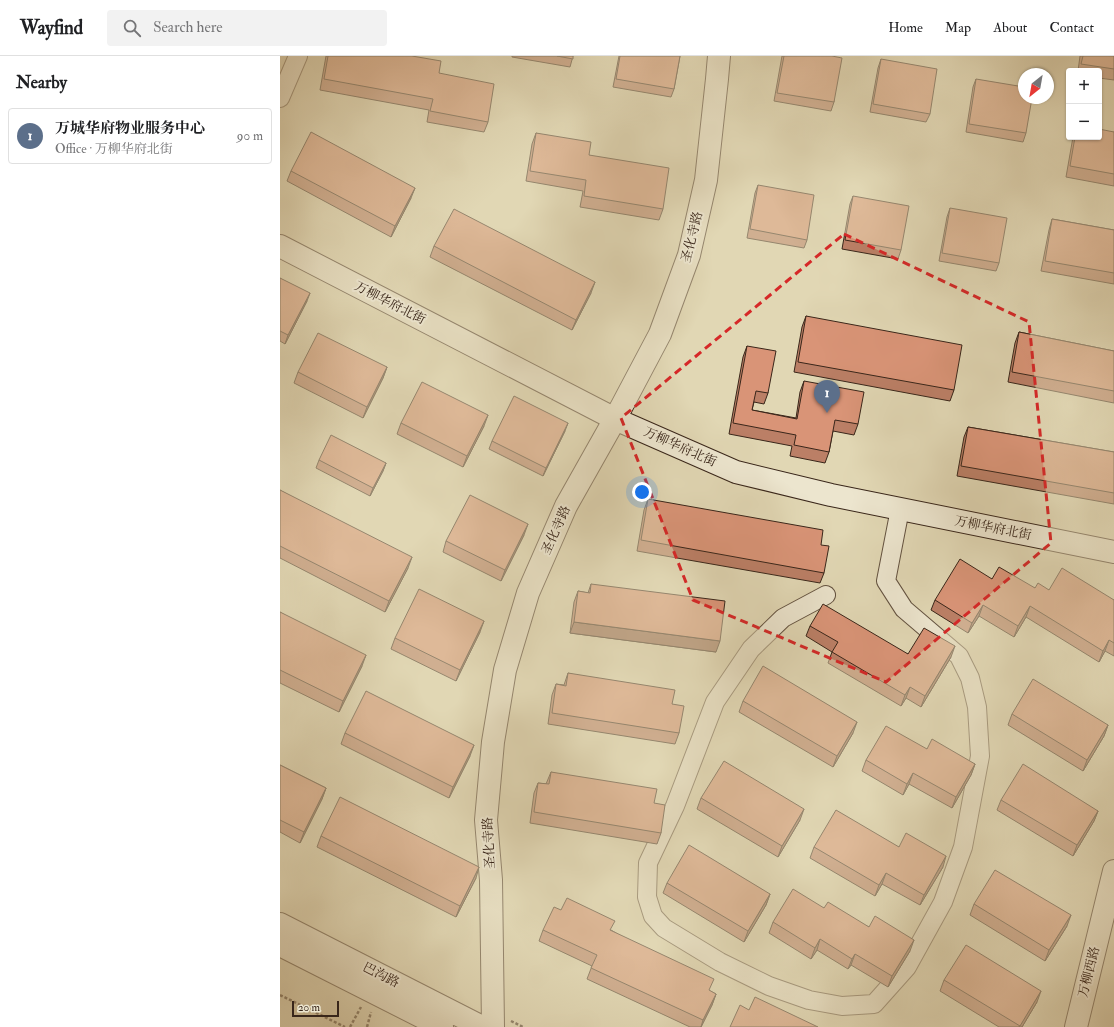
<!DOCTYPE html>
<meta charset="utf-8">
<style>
:root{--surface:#fff;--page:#f2f2f2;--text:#202124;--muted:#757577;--line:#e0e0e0;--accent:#b45309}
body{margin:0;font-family:"IM FELL Double Pica","Noto Serif SC",serif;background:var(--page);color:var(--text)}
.controls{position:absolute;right:12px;top:12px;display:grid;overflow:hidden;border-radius:4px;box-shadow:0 1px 3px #0004}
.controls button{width:36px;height:36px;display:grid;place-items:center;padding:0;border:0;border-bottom:1px solid var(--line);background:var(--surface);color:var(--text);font:20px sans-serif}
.compass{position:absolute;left:738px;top:12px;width:36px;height:36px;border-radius:50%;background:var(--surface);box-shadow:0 1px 3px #0004;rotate:211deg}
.scale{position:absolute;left:12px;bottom:10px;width:47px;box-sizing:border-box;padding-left:4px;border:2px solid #39261a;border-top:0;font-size:11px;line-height:14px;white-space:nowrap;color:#39261a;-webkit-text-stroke:3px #ece5ce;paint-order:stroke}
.you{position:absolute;left:362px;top:436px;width:14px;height:14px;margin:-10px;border:3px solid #fff;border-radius:50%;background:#1a73e8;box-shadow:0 0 0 6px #1a73e833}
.badge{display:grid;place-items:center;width:26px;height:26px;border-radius:50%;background:var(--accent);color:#fff;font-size:13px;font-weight:700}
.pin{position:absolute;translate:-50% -33px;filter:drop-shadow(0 1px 2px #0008)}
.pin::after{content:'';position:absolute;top:21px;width:14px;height:12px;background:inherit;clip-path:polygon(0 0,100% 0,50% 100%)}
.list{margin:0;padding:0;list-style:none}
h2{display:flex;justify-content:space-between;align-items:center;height:52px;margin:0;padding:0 16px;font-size:17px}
h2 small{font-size:13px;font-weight:400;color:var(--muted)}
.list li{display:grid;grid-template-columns:26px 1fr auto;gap:12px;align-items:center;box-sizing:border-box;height:56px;margin:0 8px 8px;padding:0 8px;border:1px solid var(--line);border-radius:4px}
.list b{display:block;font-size:15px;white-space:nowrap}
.list p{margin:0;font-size:13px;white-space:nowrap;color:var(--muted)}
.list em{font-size:13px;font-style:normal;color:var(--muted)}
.icon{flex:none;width:22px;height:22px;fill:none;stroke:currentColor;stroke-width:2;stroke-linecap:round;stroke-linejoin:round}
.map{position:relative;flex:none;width:834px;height:971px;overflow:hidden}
header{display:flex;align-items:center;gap:24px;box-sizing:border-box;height:56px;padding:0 20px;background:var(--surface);border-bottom:1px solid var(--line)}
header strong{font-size:19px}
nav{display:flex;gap:22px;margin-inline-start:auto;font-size:14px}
.search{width:280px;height:36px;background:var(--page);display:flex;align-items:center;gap:10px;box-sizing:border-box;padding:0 14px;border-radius:4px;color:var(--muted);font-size:15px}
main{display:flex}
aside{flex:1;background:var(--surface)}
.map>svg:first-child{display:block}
</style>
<header>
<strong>Wayfind</strong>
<div class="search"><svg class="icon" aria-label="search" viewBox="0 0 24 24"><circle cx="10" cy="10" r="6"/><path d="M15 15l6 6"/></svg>Search here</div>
<nav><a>Home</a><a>Map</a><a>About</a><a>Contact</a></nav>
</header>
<main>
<aside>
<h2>Nearby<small></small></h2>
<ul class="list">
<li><span class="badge" style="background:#5c6f8a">1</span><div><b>万城华府物业服务中心</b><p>Office · 万柳华府北街</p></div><em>90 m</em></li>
</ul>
</aside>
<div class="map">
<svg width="834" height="971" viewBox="0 0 834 971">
<rect width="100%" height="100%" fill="#e1d7b4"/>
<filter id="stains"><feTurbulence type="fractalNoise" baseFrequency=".005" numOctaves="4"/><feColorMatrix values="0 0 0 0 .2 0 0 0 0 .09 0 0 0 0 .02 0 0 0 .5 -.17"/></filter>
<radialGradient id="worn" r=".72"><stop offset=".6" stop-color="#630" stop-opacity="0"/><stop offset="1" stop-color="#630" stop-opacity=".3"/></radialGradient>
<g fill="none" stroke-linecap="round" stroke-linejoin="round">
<!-- street casing -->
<g stroke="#635240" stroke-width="20">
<path id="street" d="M 0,42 L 18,0
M 546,539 L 503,562 L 471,593 L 435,646 L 395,750 L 368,807 L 367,841 L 373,860 L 384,872 L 440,906 L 489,930 L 529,944 L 562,950 L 594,948 L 627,911 L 663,846 L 683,791 L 700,700 L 697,651 L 690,622 L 679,600 L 624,553 L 606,525 L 620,453"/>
</g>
<!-- secondary casing -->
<g stroke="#39261a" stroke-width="24">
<path id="secondary" d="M 0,190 L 335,363 L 456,416 L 551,439 L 834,496
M 0,868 L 202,971
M 0,889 L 162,971
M 213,971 L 211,824 L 206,764 L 213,686 L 225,614 L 248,537 L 286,450 L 335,363 L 380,278 L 409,199 L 426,124 L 437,23 L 439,0
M 796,971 L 834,815"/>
</g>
<!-- path -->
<path stroke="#39261a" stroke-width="2.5" stroke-dasharray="3 2" stroke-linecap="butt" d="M 0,939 L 65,971
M 231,965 L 243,971
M 70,971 L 81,951
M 87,971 L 91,956"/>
<!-- street -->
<use href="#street" stroke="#ece5ce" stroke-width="18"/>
<!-- secondary -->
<use href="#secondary" stroke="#ece5ce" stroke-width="22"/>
</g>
<!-- wall -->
<path fill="#bb7f66" stroke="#39261a" d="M 46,0 L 132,0 L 159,17 L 208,66 L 204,76 L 147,66 L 149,54 L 40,34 Z
M 232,0 L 293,0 L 290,11 L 232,1 Z
M 339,0 L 400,0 L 394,33 L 391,41 L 333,31 Z
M 502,0 L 552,0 L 554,46 L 551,55 L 494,45 Z
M 800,0 L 834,0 L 834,24 L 819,22 L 819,15 L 798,15 Z
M 601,3 L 650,58 L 646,66 L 590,56 L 598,12 Z
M 696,23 L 746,77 L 743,86 L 686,76 L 693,31 Z
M 834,76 L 834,130 L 786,121 L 793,81 L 819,81 Z
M 256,77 L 309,99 L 383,153 L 379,164 L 300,151 L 303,135 L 246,125 L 252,88 Z
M 11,115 L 131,142 L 111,181 L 7,125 Z
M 478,129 L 527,184 L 524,192 L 467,182 L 475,137 Z
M 573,140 L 621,194 L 618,203 L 562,193 L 570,148 Z
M 670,152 L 719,207 L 716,215 L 659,205 L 667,161 Z
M 772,163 L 834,174 L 834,228 L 761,215 L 769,174 Z
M 154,190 L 311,237 L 292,274 L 150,201 Z
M 0,222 L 27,245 L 5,288 L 0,285 Z
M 526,260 L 674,334 L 670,345 L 514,316 L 522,271 Z
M 739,276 L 834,295 L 834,347 L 728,326 L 735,287 Z
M 467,290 L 488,337 L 484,348 L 474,346 L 472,354 L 516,362 L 520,336 L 524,325 L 578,368 L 574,379 L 553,375 L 549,396 L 545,407 L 510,400 L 512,390 L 449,378 L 463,301 Z
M 107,311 L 103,322 L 83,362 L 14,327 L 18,316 Z
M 121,367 L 204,370 L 183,411 L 117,378 Z
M 688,371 L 834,396 L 834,448 L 677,420 L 684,381 Z
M 285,375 L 263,420 L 209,393 L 212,385 Z
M 39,404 L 106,407 L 103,415 L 90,440 L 36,412 Z
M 0,434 L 128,512 L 105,556 L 0,502 Z
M 368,443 L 544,517 L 540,527 L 357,495 L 364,454 Z
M 244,479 L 221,525 L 163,496 L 166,485 Z
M 712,523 L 755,532 L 834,544 L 834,600 L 825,595 L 819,606 L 746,561 L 734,581 L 699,560 L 688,577 L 651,554 L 655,544 Z
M 311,528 L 436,596 L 290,577 L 294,546 L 298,535 L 308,537 Z
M 0,556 L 82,610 L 59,656 L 0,627 Z
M 530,570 L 628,598 L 671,601 L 641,651 L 626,642 L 621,650 L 548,607 L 552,596 L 526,580 Z
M 200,576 L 176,625 L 111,593 L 115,582 Z
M 288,617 L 392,648 L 399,677 L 395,688 L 268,668 L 272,639 L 276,628 L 284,629 Z
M 463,645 L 573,677 L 553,711 L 459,656 Z
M 732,658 L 828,669 L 824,680 L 803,715 L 728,669 Z
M 65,677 L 190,700 L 169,742 L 61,688 Z
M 647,693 L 695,708 L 691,719 L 672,752 L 629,728 L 623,739 L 582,715 L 586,704 Z
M 0,709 L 46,732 L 42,743 L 20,787 L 0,776 Z
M 271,716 L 374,747 L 381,777 L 377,788 L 250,767 L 254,737 L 258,727 L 266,728 Z
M 421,742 L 520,764 L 498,801 L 417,753 Z
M 721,744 L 818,755 L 814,765 L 793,800 L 717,754 Z
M 41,780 L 196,822 L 176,861 L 37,791 Z
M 534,791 L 619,791 L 663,811 L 640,849 L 602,828 L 595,840 L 530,802 Z
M 387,827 L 490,838 L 486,849 L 464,886 L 383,837 Z
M 694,848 L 787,870 L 765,905 L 690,859 Z
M 544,852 L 589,871 L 630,895 L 608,931 L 571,909 L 568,913 L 537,894 L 531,903 L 489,877 L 493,866 Z
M 263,874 L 331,874 L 430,935 L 436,938 L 432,949 L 421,971 L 410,971 L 307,923 L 312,910 L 259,885 Z
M 664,924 L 757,946 L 742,971 L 719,971 L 660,935 Z"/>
<!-- shaded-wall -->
<path fill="#986853" stroke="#39261a" d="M 135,132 L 131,142 L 111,181 L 115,170 Z
M 315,226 L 311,237 L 292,274 L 296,264 Z
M 30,237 L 27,245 L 5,288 L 8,279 Z
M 107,311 L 103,322 L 83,362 L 87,351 Z
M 208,359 L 204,370 L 183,411 L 187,400 Z
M 288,367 L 285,375 L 263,420 L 266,412 Z
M 106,407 L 103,415 L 90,440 L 93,432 Z
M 248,468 L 244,479 L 221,525 L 225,514 Z
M 132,501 L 128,512 L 105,556 L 109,545 Z
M 703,549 L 699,560 L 688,577 L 692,567 Z
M 750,550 L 746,561 L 734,581 L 738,570 Z
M 204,565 L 200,576 L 176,625 L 180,614 Z
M 294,566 L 440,585 L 436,596 L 290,577 Z
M 829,584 L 825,595 L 819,606 L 823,595 Z
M 675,590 L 671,601 L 641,651 L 645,640 Z
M 86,599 L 82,610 L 59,656 L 63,645 Z
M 630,631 L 626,642 L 621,650 L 625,639 Z
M 577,666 L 573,677 L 553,711 L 557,700 Z
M 828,669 L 824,680 L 803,715 L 807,704 Z
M 194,689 L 190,700 L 169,742 L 173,731 Z
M 695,708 L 691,719 L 672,752 L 676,741 Z
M 633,717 L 629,728 L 623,739 L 627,728 Z
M 46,732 L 42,743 L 20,787 L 24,776 Z
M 524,753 L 520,764 L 498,801 L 502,790 Z
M 818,755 L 814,765 L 793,800 L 797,789 Z
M 666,800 L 663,811 L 640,849 L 644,839 Z
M 199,811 L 196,822 L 176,861 L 180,850 Z
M 606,817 L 602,828 L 595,840 L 599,829 Z
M 490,838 L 486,849 L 464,886 L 468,875 Z
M 791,859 L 787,870 L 765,905 L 769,894 Z
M 540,883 L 537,894 L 531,903 L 535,892 Z
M 634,884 L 630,895 L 608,931 L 612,920 Z
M 575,898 L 571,909 L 568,913 L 572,903 Z
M 761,935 L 757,946 L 742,971 L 739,971 Z
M 436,938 L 432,949 L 421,971 L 423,964 Z"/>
<!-- building -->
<path fill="#d99477" stroke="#39261a" d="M 48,0 L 132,0 L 161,5 L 159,17 L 214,28 L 208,66 L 150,55 L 153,43 L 44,23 Z
M 277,0 L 293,0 L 293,3 Z
M 340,0 L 400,0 L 394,33 L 336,23 Z
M 504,0 L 552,0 L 562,2 L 554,46 L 497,37 Z
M 803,0 L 834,0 L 834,13 L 801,8 Z
M 601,3 L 657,13 L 650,58 L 593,48 Z
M 696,23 L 744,31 L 744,42 L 752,42 L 746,77 L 689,68 Z
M 819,73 L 834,76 L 834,118 L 790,110 L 795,81 L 819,81 Z
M 31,76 L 135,132 L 115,170 L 11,115 Z
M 256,77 L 311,86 L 309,99 L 389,112 L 383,153 L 304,140 L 306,124 L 250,115 Z
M 478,129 L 534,139 L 527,184 L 470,173 Z
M 573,140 L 629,150 L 621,194 L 565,184 Z
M 670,152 L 727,162 L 719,207 L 662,197 Z
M 174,153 L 315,226 L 296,264 L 154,190 Z
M 772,163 L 834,174 L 834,217 L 765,205 Z
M 0,222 L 30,237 L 8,279 L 0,275 Z
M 526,260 L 682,289 L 674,334 L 518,306 Z
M 739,276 L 834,295 L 834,335 L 732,316 Z
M 38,277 L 107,311 L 87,351 L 18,316 Z
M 467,290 L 496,295 L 488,337 L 476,335 L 472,354 L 517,363 L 524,325 L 584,336 L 578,368 L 555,364 L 549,396 L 514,389 L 516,379 L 453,367 Z
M 142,326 L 208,359 L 187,400 L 121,367 Z
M 234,340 L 288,367 L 266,412 L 212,385 Z
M 688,371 L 834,396 L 834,437 L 681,410 Z
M 51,379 L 106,407 L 93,432 L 39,404 Z
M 0,434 L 132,501 L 109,545 L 0,490 Z
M 190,439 L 248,468 L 225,514 L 166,485 Z
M 368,443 L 543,474 L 541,489 L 549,490 L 544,517 L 361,484 Z
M 680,503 L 712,523 L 719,511 L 755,532 L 758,527 L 769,534 L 782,512 L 834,544 L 834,587 L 829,584 L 823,595 L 750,550 L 738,570 L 703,549 L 692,567 L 655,544 Z
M 311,528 L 445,545 L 440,585 L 294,566 L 298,535 L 310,537 Z
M 139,533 L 204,565 L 180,614 L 115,582 Z
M 543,548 L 628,598 L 644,572 L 675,590 L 645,640 L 630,631 L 625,639 L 552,596 L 558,586 L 530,570 Z
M 0,556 L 86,599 L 63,645 L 0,614 Z
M 483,610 L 577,666 L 557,700 L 463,645 Z
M 288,617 L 395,634 L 392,648 L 404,650 L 399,677 L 272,657 L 276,628 L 286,630 Z
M 753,623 L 828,669 L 807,704 L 732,658 Z
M 86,635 L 194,689 L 173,731 L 65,677 Z
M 606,670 L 647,693 L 652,683 L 695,708 L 676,741 L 633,717 L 627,728 L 586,704 Z
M 444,705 L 524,753 L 502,790 L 421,742 Z
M 743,708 L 818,755 L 797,789 L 721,744 Z
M 0,709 L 46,732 L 24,776 L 0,764 Z
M 271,716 L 377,733 L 374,747 L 385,749 L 381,777 L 254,756 L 258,727 L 269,728 Z
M 60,741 L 199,811 L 180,850 L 41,780 Z
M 556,754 L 619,791 L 626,777 L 666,800 L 644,839 L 606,817 L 599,829 L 534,791 Z
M 409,789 L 490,838 L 468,875 L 387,827 Z
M 715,814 L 791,859 L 769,894 L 694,848 Z
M 513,833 L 544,852 L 548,846 L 589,871 L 595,860 L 634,884 L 612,920 L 575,898 L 572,903 L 540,883 L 535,892 L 493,866 Z
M 287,842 L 335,865 L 330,874 L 434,923 L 429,934 L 436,938 L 423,964 L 311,912 L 317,899 L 263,874 L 274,851 L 281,854 Z
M 686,889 L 761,935 L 740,970 L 664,924 Z
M 475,941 L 538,971 L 450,971 L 460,949 L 469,954 Z"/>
<!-- marked area -->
<path d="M0 0H834V971H0ZM 564,178 L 749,266 L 771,487 L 606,626 L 413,544 L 341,362 Z" fill="#e1d7b4" fill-opacity=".55" fill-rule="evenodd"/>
<path fill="none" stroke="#d62828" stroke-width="3" stroke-dasharray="8 5" stroke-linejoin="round" d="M 564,178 L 749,266 L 771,487 L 606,626 L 413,544 L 341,362 Z"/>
<g text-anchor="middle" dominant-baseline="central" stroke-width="4" stroke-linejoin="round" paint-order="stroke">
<!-- street labels -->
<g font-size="13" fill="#39261a" stroke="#ece5ce">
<text transform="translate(412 181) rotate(-76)">圣化寺路</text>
<text transform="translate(110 247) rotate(27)">万柳华府北街</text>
<text transform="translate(400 391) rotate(24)">万柳华府北街</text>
<text transform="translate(713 472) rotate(11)">万柳华府北街</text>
<text transform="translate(276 474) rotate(-66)">圣化寺路</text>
<text transform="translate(209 787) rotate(-93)">圣化寺路</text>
<text transform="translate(809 916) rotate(-76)">万柳西路</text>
<text transform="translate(101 919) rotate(27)">巴沟路</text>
</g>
</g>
<rect width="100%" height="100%" filter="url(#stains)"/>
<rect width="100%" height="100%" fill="url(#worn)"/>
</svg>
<div class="controls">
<button>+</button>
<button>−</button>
</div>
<svg class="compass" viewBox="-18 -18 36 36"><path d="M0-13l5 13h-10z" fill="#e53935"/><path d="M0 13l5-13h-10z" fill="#757577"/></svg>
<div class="scale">20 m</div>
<div class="you"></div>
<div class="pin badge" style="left:547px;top:357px;background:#5c6f8a">1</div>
</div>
</main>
